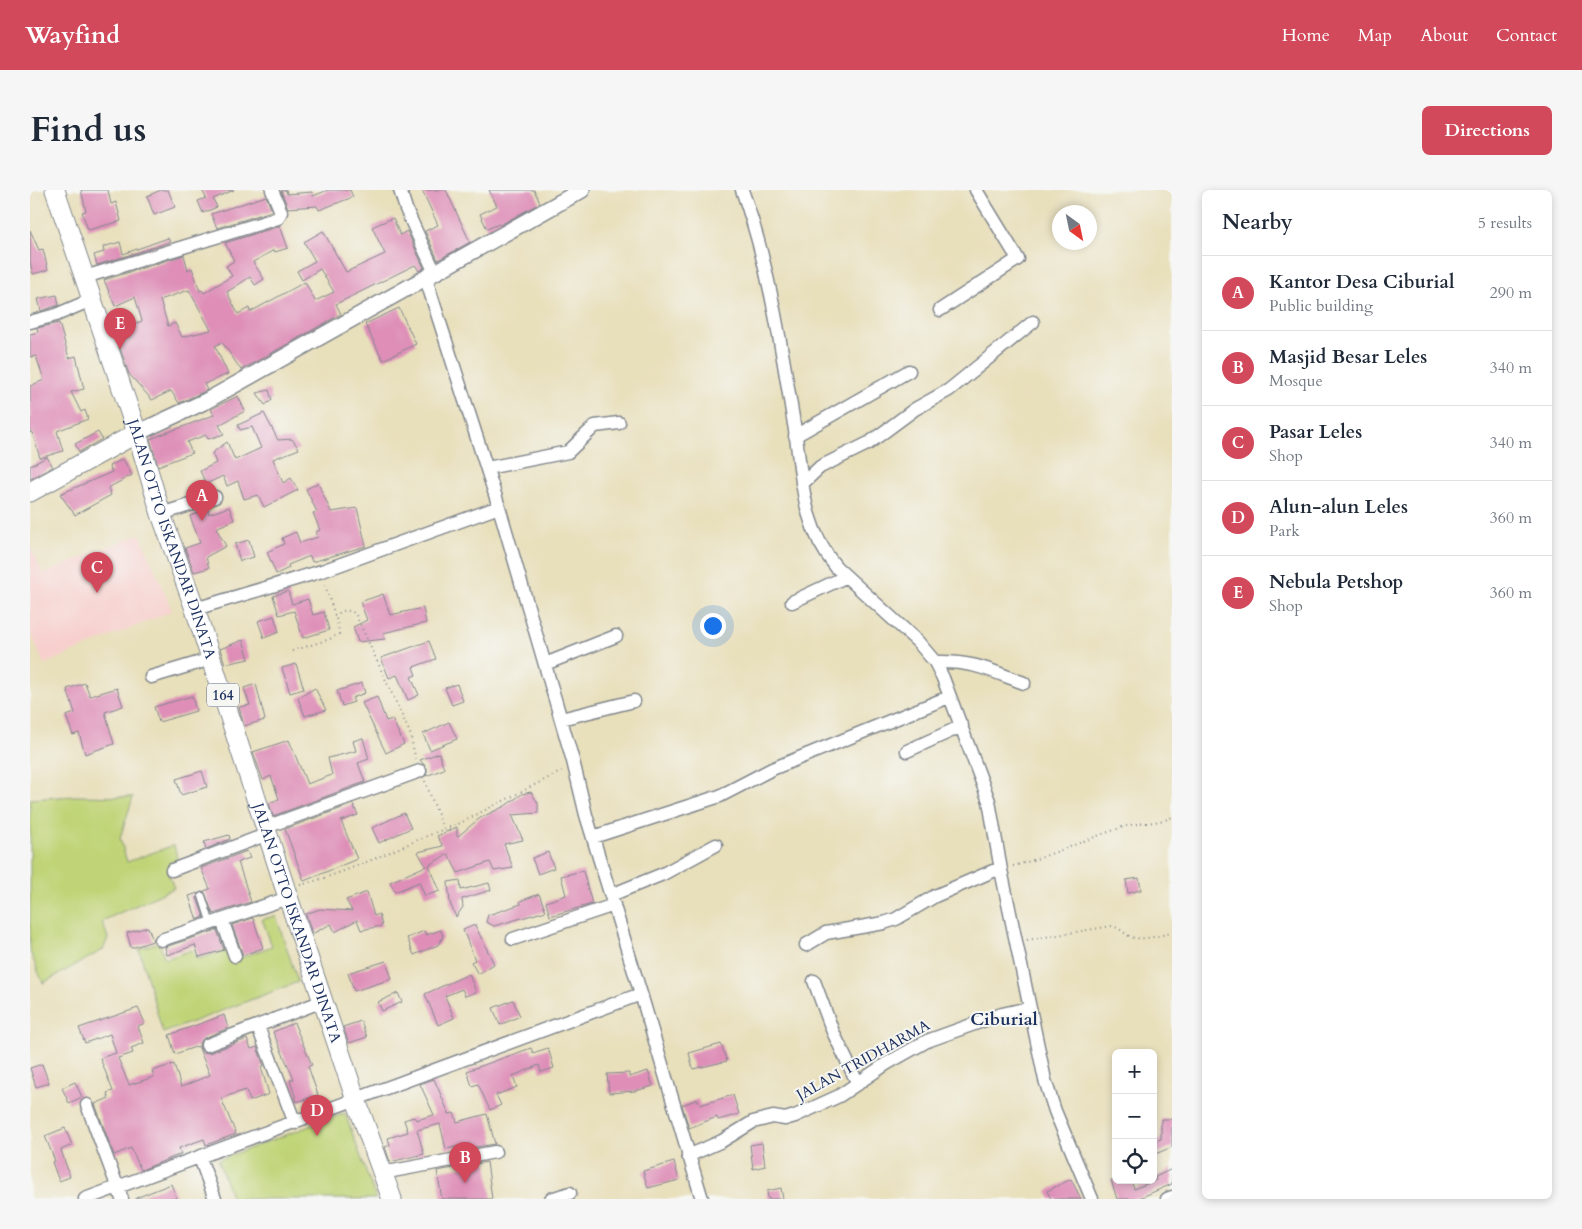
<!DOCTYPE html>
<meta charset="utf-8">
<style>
:root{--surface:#fff;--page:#f6f6f7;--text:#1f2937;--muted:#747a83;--line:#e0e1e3;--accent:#d1495b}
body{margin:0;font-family:Cardo,serif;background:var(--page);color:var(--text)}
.controls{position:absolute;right:15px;bottom:15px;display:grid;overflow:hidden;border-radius:8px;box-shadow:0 2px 8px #0003}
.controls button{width:45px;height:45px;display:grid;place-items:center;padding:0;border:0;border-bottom:1px solid var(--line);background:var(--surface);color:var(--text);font:25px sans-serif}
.compass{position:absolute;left:1022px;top:15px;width:45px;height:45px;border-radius:50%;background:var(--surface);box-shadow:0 2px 8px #0003;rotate:147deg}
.you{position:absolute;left:682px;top:435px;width:18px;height:18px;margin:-12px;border:4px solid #fff;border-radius:50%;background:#1a73e8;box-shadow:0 0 0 8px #1a73e833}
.badge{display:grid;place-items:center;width:32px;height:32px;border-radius:50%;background:var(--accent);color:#fff;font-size:16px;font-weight:700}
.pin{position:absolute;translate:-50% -41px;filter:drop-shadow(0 1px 2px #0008)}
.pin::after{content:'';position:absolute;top:26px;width:18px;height:15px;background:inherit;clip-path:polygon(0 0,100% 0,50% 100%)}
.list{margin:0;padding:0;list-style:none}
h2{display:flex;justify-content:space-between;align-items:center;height:65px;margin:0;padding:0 20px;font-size:21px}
h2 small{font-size:16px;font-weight:400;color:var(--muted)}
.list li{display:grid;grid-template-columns:32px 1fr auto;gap:15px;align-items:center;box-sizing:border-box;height:75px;padding:0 20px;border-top:1px solid var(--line)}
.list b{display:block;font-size:19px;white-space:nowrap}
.list p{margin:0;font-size:16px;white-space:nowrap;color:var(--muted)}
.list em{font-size:16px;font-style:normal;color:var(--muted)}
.icon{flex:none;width:28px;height:28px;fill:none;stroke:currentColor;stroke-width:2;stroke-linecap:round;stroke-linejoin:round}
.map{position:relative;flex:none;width:1142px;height:1009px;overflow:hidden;border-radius:8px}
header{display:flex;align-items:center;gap:30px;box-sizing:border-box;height:70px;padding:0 25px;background:var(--accent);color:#fff}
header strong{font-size:24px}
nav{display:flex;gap:28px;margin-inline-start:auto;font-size:18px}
.intro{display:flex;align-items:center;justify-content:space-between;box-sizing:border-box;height:120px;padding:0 30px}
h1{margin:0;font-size:35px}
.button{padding:12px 22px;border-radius:8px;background:var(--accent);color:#fff;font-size:18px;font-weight:700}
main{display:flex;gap:30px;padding:0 30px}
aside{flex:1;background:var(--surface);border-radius:8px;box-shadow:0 2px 8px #0003}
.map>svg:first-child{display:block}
</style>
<header>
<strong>Wayfind</strong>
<nav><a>Home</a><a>Map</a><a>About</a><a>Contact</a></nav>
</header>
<div class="intro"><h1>Find us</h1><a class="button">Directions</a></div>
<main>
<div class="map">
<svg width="1142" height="1009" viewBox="0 0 1142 1009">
<rect width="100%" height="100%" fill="#f6f6f2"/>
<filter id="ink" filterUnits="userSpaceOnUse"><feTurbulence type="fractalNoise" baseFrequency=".02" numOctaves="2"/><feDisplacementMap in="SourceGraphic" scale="10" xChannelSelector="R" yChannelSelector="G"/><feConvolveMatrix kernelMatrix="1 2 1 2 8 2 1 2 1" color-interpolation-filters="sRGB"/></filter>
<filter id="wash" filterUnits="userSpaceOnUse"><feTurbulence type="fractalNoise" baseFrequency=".0096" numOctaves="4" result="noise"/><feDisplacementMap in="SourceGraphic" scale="20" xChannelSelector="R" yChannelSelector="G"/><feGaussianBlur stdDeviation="1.12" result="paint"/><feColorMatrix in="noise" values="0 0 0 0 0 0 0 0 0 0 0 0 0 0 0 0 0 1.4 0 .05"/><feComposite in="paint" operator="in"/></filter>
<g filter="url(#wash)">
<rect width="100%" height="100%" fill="#e8dfbb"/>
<!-- built -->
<path fill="#f7d0ce" d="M 110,344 L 142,421 L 14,474 L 0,441 L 0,355 L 13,384 Z"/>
<!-- green -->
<path fill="#c0d477" stroke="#6e826a" d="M 45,606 L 103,607 L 90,648 L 97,672 L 144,655 L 150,680 L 138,683 L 144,698 L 72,731 L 78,748 L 73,760 L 13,793 L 0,762 L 0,609 Z
M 246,726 L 268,792 L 133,843 L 109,759 L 129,752 L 135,769 L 162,760 L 167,769 L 200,760 L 203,771 L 242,756 L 232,729 Z
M 315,923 L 346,1009 L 202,1009 L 188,970 Z"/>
<g id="blocks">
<!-- building -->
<path fill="#de8eb7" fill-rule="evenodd" d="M 51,0 L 78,0 L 81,14 L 86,12 L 91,31 L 58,40 L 52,22 L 56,21 Z
M 131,0 L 138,0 L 145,17 L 124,25 L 117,6 Z
M 172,0 L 204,0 L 183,9 L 187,17 L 173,23 L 168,11 L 176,8 Z
M 256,0 L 257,4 L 282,2 L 283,6 L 298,0 L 320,0 L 323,7 L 289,20 L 287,16 L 258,18 L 251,1 Z
M 392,0 L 416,0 L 440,52 L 408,70 L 395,41 L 408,35 Z
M 459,0 L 504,0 L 510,13 L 470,35 L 469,34 L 457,39 L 450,24 L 467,16 Z
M 236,6 L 242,21 L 187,38 L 181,24 Z
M 363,28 L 370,45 L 377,41 L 394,78 L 389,81 L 385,75 L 306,114 L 311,124 L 211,180 L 192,152 L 185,156 L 198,184 L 174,194 L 177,200 L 149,213 L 141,201 L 122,210 L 99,184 L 88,152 L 100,146 L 97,137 L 112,131 L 105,107 L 85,116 L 74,90 L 154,65 L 158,80 L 162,78 L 170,101 L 172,100 L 174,103 L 202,86 L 196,76 L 204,71 L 195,53 L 250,36 L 258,58 L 245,62 L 244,60 L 223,72 L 234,89 L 225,95 L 220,87 L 197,102 L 208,124 L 219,118 L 220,122 L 275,92 L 285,111 L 304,102 L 290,79 L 272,90 L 267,81 L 285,71 L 274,52 L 293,41 L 316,82 L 355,64 L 342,37 ZM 159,100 L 181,140 L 152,147 L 145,133 L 138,136 L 130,110 Z
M 0,40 L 9,60 L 13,59 L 18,80 L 3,84 L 0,72 Z
M 138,48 L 140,52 L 67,75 L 64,65 L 74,62 L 73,57 L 90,52 L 93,64 Z
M 27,105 L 29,115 L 11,121 L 8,109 Z
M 369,118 L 386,154 L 353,170 L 335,134 Z
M 29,133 L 39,168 L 46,166 L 54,199 L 41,202 L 51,222 L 55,220 L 58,229 L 27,241 L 33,261 L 10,268 L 2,242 L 0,243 L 0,196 L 14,190 L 6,166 L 0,167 L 0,144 L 8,142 L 7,138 Z
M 239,200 L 242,210 L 235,215 L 227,203 Z
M 208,206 L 215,221 L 189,235 L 194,244 L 178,249 L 176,245 L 157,252 L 162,263 L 128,276 L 120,249 L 184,225 L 181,219 Z
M 234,223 L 248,250 L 262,249 L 269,259 L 243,269 L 253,293 L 261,288 L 268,300 L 234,317 L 228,305 L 214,309 L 208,291 L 197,296 L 193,286 L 176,294 L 170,281 L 186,273 L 182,263 L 197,252 L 205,270 L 231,258 L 222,237 L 210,240 L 208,235 Z
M 68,242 L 72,249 L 49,262 L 45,254 Z
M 17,267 L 23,277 L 0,289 L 0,276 Z
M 93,269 L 102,285 L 78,298 L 81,305 L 45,325 L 30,304 L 82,282 L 79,276 Z
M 288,293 L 301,322 L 327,318 L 336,356 L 282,372 L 280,366 L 258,375 L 259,378 L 246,384 L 237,362 L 254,354 L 252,348 L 266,342 L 270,353 L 288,347 L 286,342 L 290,340 L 283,323 L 287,322 L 276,299 Z
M 199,317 L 204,330 L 186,338 L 196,356 L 176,367 L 179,378 L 164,382 L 155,358 L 170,353 L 160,326 L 178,320 L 179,324 Z
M 219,350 L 224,367 L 210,371 L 205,354 Z
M 258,401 L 262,414 L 278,409 L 283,425 L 294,422 L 299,440 L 273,448 L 264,421 L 249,425 L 243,406 Z
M 353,404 L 360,425 L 393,418 L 396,433 L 353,443 L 355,449 L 328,452 L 323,437 L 337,430 L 330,412 Z
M 244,426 L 249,442 L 234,448 L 228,431 Z
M 213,450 L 219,469 L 195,474 L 190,459 Z
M 399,451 L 406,469 L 383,477 L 386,485 L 381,487 L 389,505 L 378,510 L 367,485 L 359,488 L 351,468 Z
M 266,474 L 274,499 L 260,503 L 252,478 Z
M 55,493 L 60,506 L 87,498 L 93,516 L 75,522 L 84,554 L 55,564 L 49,543 L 43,545 L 36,526 L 45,523 L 37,499 Z
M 332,493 L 335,503 L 322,508 L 324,512 L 312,516 L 307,501 Z
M 226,494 L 235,530 L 214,536 L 209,517 L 220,515 L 214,498 Z
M 427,494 L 433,511 L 422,515 L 415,498 Z
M 285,498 L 296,520 L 275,526 L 268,508 Z
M 162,506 L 166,521 L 129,532 L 124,517 Z
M 347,507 L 356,531 L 362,529 L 374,554 L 356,563 L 332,513 Z
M 419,532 L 427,549 L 400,560 L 393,544 Z
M 333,548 L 339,569 L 328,573 L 335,592 L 243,626 L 239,613 L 249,609 L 241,586 L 233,590 L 223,562 L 259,550 L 277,594 L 302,585 L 298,568 L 326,561 L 323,551 Z
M 409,563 L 414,579 L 396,586 L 397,578 L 390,570 Z
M 172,581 L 177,597 L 151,605 L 146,589 Z
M 501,602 L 508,613 L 508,623 L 482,625 L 493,650 L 474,654 L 483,678 L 464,681 L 460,672 L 428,683 L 418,664 L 399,675 L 410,701 L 395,706 L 389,692 L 365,702 L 360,692 L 396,676 L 388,662 L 413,656 L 407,646 L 427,637 L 427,647 L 450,628 L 475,616 L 492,604 Z
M 323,614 L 328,625 L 311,631 L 327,669 L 274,691 L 255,639 Z
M 374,623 L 381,638 L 349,653 L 342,638 Z
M 199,645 L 200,649 L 176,659 L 174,652 Z
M 217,661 L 220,668 L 208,672 L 221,712 L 183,724 L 174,701 L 180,699 L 171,678 Z
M 518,662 L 524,678 L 508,684 L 502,668 Z
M 553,681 L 562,714 L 520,726 L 516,712 L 536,705 L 531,686 Z
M 1109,688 L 1111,700 L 1098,703 L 1096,690 Z
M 430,690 L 431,700 L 459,693 L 461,700 L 432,709 L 433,717 L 426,727 L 420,713 L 418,692 Z
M 337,702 L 344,726 L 349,724 L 352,736 L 331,740 L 327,730 L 305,742 L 301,734 L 282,744 L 276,724 L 290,719 L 322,721 L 316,710 Z
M 168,703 L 167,708 L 174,727 L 167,730 L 159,706 Z
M 509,704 L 516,721 L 464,736 L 456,732 L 458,725 L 491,714 L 490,711 Z
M 223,728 L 233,758 L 213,765 L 202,735 Z
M 445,735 L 464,774 L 448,784 L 441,772 L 445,770 L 433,740 Z
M 118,737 L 123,751 L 101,758 L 97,743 Z
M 187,740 L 194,760 L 169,767 L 165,755 L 137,765 L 135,757 Z
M 411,740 L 413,747 L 408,755 L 384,765 L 377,748 L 394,741 L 396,745 Z
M 356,771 L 362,789 L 324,801 L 318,783 Z
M 439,784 L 446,802 L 435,806 L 432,799 L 415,806 L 424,828 L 408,835 L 395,804 Z
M 368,803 L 372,812 L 352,821 L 348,812 Z
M 483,810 L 490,826 L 470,835 L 463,818 Z
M 108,818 L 115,833 L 108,836 L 114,853 L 101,858 L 103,863 L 88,868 L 99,895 L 124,887 L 122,881 L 144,874 L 151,897 L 180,885 L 168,856 L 145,864 L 139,845 L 194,825 L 198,838 L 174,848 L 169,853 L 170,858 L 172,862 L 179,863 L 217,849 L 221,859 L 227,857 L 234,876 L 231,877 L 239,904 L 220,911 L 216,900 L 191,908 L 206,944 L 176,955 L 174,949 L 149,958 L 151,964 L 111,980 L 101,958 L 84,965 L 65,914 L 79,908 L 77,903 L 83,901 L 70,868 L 86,863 L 80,844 L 55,853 L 49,838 Z
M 331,831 L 337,847 L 319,853 L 313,837 Z
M 264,833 L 282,875 L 278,876 L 288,905 L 267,912 L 260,890 L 264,889 L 243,842 Z
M 691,854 L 697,871 L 663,879 L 659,863 Z
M 501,858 L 503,863 L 518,858 L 524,878 L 511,882 L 509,875 L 483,886 L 487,897 L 466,905 L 471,915 L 460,920 L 448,894 L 442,896 L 437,881 Z
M 12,874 L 19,893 L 6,897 L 0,878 Z
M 618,881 L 623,896 L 605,901 L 579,903 L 577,884 L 599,883 L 599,887 Z
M 404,889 L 419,924 L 424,923 L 427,932 L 457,924 L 465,954 L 440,958 L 439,954 L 416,959 L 410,934 L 387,940 L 394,964 L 360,972 L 355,957 L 360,955 L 358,948 L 378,942 L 374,930 L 384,927 L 386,930 L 404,925 L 390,894 Z
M 45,892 L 52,907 L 39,913 L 32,898 Z
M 703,905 L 709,924 L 688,930 L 687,927 L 659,938 L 652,915 L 668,909 L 670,915 Z
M 1131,929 L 1142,929 L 1142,957 L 1123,965 L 1123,952 L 1131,949 Z
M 35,938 L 42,955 L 31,960 L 40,987 L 29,991 L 22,972 L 25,971 L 15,946 Z
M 732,953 L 735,976 L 723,979 L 720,955 Z
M 457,972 L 462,1009 L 412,1009 L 407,981 Z
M 644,972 L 649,990 L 618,998 L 613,981 Z
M 1142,979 L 1142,994 L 1107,1009 L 1087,1009 L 1081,990 L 1101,990 L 1104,999 L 1126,990 L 1125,987 Z
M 1041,989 L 1051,1009 L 1021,1009 L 1017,1001 Z
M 141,994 L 147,1009 L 106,1009 L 106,1008 Z
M 751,998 L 753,1009 L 738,1009 L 737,1001 Z"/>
</g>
</g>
<g filter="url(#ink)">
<use href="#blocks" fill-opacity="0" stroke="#82878c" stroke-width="1"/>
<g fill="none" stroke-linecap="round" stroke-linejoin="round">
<!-- service casing -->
<g stroke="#82878c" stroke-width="9">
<path id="service" d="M 172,706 L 181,734"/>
</g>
<!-- minor casing -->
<g stroke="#82878c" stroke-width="15">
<path id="minor" d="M 370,0 L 376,19 L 405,83
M 712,0 C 739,74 751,156 764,234 C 773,287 770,333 806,377 L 888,452 L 905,472 L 913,488 L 959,611 L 971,680 L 1015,890 L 1025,921 L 1062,1009
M 55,87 L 248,28 L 251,22 L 242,0
M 396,89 L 469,317 L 543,571 L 556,625 L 611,804
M 910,120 L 988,69 L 946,0
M 0,132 L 26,125 L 61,110
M 765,246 L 879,181
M 457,278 L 538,262 L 565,236 L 589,233
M 772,294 L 790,277 L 839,253 L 885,219 L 919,200 L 1003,132
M 131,324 L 185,307
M 762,412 L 815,387
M 165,419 L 292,381 L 469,317
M 905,472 C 944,471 959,480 994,493
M 515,474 L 586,446
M 121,487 L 181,469
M 531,529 L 604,511
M 877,561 L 932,536
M 236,637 L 390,581
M 563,647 L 690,606 L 742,579 L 919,507
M 142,680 L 238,644
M 581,705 L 633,684 L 686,655
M 192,730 L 205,766
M 483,749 L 584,715
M 131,750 L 258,708
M 776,755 L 796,743 L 854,733 L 866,729 L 905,706 L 963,681 L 971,680
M 784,791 L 803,842 L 828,894
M 228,837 L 265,933
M 177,855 L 293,811
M 57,915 L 92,1009
M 658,966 L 692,951 L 723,932 L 743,927 L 755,929 L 765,926 L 809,906 L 856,874 L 897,851 L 972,824 L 999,818
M 170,968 L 185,1009
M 352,983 L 465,962
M 55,1009 L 611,804 L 672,1009
M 521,1009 L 540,1003
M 1137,1009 L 1142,1007"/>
</g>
<!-- tertiary casing -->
<g stroke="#82878c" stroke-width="18">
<path id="tertiary" d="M 107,243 L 176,211 L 552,0"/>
</g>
<!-- primary casing -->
<g stroke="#82878c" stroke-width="21">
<g id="primary">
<path id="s1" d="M 25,0 L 107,243 L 131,324 L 165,419 L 255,698 L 326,910 L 362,1009"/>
<path d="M 0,302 L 107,243"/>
</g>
</g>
<!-- path -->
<path stroke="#82878c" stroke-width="2" stroke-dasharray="1 4" stroke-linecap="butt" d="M 304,425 L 316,420 L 325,423 L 380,543 L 386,571
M 262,461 L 300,449 L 309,444 C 310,435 297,405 295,393
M 395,591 L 413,638
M 983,676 C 1021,666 1056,649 1093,637 C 1109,632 1128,634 1142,627
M 270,695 C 325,681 375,653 428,634 L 532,581
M 997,750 L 1082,736 C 1090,738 1092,742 1099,746 C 1110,752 1130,745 1142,743"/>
<!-- service -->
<use href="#service" stroke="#fff" stroke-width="6"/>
<!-- minor -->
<use href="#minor" stroke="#fff" stroke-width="12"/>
<!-- tertiary -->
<use href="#tertiary" stroke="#fff" stroke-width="15"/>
<!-- primary -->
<use href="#primary" stroke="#fff" stroke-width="19"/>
</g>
</g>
<g text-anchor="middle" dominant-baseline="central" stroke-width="4" stroke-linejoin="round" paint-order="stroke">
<!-- shield labels -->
<rect fill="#f6f6f2" stroke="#5d6b8a" stroke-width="1" x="177" y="493.5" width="32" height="23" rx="4"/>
<g font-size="14" font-weight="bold" fill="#1b2f5e">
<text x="193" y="505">164</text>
</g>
<!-- street labels -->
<g font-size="15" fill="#1b2f5e" stroke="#f6f6f2">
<text stroke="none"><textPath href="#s1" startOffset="368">JALAN OTTO ISKANDAR DINATA</textPath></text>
<text stroke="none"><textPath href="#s1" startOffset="772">JALAN OTTO ISKANDAR DINATA</textPath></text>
<text transform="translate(833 870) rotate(-29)">JALAN TRIDHARMA</text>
</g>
<!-- quarter labels -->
<g font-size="18" font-weight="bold" fill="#1b2f5e" stroke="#f6f6f2">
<text x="974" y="829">Ciburial</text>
</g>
</g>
</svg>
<div class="controls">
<button>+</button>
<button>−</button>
<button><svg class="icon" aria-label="locate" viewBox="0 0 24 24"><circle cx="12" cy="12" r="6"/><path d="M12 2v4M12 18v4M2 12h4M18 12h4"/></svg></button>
</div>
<svg class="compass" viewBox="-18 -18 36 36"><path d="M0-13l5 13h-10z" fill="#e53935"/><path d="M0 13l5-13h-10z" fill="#747a83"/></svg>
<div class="you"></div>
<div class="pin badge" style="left:172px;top:331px">A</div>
<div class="pin badge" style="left:435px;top:993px">B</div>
<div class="pin badge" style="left:67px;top:403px">C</div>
<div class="pin badge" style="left:287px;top:946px">D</div>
<div class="pin badge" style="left:90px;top:159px">E</div>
</div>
<aside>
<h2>Nearby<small>5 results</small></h2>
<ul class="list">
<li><span class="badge">A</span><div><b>Kantor Desa Ciburial</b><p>Public building</p></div><em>290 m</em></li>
<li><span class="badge">B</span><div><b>Masjid Besar Leles</b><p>Mosque</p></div><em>340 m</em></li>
<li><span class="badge">C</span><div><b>Pasar Leles</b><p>Shop</p></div><em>340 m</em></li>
<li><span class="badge">D</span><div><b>Alun-alun Leles</b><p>Park</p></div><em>360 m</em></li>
<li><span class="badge">E</span><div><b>Nebula Petshop</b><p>Shop</p></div><em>360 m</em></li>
</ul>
</aside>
</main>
